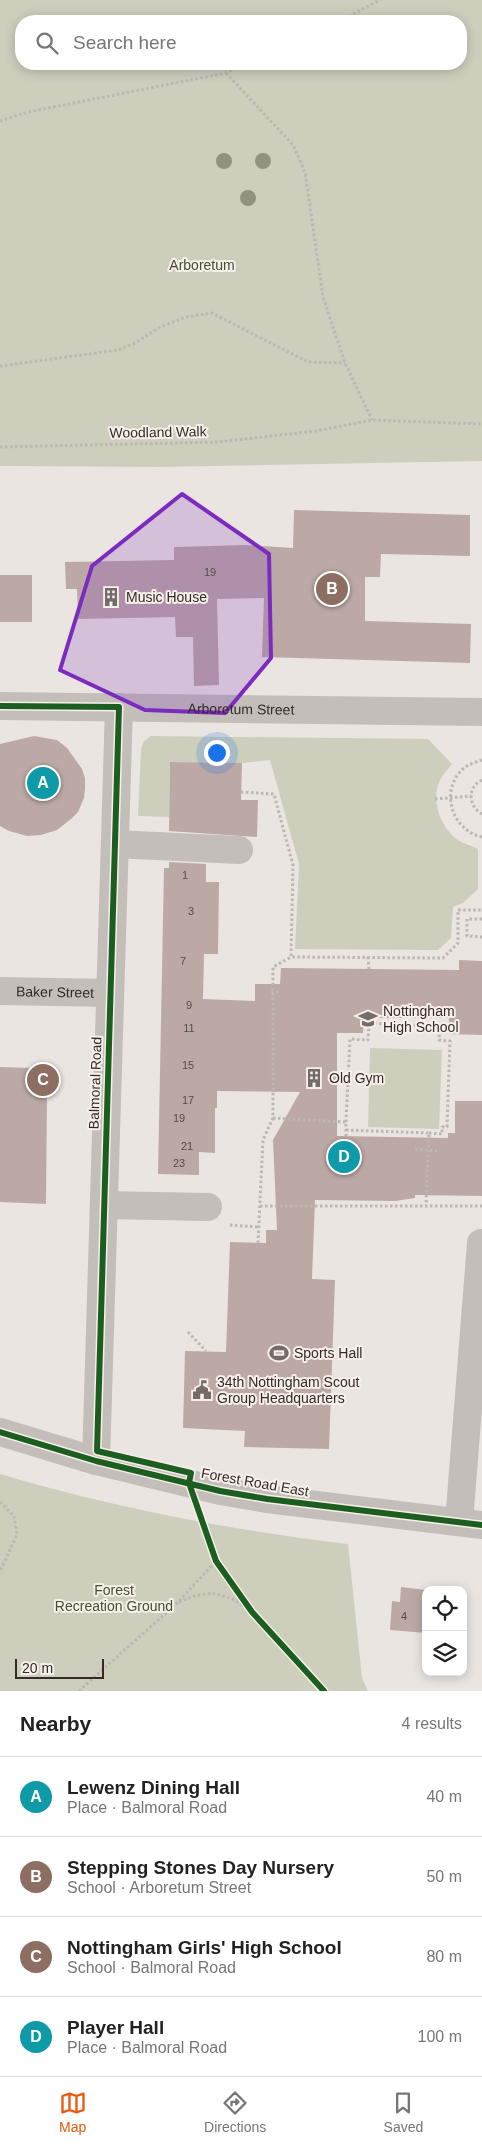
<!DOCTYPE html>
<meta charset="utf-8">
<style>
:root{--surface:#fff;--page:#f2f2f2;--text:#222;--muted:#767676;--line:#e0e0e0;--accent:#ea580c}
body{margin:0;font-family:Arial,sans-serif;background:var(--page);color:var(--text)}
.controls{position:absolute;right:15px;bottom:15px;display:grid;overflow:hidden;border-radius:10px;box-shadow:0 2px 12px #0003}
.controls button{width:45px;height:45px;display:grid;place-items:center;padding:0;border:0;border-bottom:1px solid var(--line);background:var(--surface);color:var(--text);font:25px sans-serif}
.scale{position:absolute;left:15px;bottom:12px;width:89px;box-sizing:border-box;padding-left:5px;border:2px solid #342b29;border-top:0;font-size:14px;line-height:18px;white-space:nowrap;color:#342b29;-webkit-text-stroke:4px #f7efe9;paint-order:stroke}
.you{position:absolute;left:216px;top:752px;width:18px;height:18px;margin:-12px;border:4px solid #fff;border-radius:50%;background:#1a73e8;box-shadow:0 0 0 8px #1a73e833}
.badge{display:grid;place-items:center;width:32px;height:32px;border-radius:50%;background:var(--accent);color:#fff;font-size:16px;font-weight:700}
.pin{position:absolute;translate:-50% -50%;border:2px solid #fff;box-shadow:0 1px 5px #0006}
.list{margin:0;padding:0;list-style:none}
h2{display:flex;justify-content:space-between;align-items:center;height:65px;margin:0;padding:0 20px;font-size:21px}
h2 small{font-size:16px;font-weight:400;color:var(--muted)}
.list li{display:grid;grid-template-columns:32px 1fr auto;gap:15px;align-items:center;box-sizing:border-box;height:80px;padding:0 20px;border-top:1px solid var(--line)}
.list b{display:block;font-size:19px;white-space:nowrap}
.list p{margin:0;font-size:16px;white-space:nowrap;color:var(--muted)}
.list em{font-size:16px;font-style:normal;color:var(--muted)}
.icon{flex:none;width:28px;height:28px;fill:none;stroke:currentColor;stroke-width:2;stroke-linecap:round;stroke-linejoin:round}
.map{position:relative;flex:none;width:482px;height:1691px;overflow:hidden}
.search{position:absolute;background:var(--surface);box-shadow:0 2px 12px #0003;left:15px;right:15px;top:15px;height:55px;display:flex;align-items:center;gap:12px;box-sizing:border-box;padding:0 18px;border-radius:20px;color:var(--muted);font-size:19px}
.sheet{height:385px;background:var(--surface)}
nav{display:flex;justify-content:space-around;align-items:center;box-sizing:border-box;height:70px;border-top:1px solid var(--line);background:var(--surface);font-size:14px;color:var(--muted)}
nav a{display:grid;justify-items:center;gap:2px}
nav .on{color:var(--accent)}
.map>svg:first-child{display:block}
</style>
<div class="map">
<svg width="482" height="1691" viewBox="0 0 482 1691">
<rect width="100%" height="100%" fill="#ebe5e1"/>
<!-- green -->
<path fill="#cecebd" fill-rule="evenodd" d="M 0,0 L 482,0 L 482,461 L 159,467 L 0,466 ZM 461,21 L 461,64 L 21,64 L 21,21 Z
M 151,736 L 428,739 L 452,764 C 448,769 443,774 440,780 C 431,798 439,824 454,837 C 460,843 471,845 478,849 L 478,889 L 463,903 L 453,907 L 451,938 L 438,950 L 295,949 L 299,864 L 270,760 L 242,763 L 170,762 L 169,817 L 138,816 L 141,749 L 144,741 Z
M 370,1048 L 442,1050 L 439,1129 L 368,1127 Z
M 0,1474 C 114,1508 231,1530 348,1544 L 362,1678 L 368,1691 L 0,1691 Z"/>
<!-- building -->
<path fill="#bca9a5" d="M 294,510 L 470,515 L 470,556 L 381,554 L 380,577 L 365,577 L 365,621 L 471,624 L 470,663 L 262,657 L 264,598 L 217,599 L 219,685 L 194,686 L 193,637 L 176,637 L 175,617 L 78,619 L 77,589 L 66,589 L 65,562 L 174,560 L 174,547 L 245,545 L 293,548 Z
M 0,575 L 32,575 L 32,622 L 0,622 Z
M 34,736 L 57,740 L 67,748 L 82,769 L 85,778 L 85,789 L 84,798 L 78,812 L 71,819 L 57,830 L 41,835 L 27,836 L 9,831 L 0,826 L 0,744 Z
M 170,762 L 242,763 L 241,800 L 258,800 L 257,837 L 169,831 Z
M 169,862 L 206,864 L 206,882 L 219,882 L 218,954 L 204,954 L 203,999 L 255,1001 L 255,984 L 280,984 L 281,968 L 459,970 L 459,960 L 482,961 L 482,1035 L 449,1034 L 449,1018 L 364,1018 L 363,1033 L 337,1033 L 337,1136 L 448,1138 L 448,1133 L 455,1133 L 455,1101 L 482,1101 L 482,1196 L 415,1195 L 415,1198 L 395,1201 L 315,1200 L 312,1279 L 335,1280 L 329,1449 L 244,1447 L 245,1431 L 183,1428 L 185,1351 L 226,1352 L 230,1242 L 266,1243 L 266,1230 L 277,1230 L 273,1140 L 300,1092 L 217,1091 L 217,1108 L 215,1108 L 215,1153 L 199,1152 L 199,1175 L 158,1174 L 164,868 L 169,868 Z
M 0,1067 L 33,1068 L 33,1094 L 47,1094 L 46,1204 L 0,1202 Z
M 401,1587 L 426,1590 L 426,1633 L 390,1630 L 392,1601 L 400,1602 Z"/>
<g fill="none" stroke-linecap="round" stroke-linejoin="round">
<!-- path -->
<path stroke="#bdb6b3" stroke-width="3" stroke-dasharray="2.5 2.5" stroke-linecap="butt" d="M 340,21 L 380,0
M 226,73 L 293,145 L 305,172 L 323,297 L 345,363 L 372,420
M 0,121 L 28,112 L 226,73 L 246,64
M 0,366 L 118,350 L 135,343 L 160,327 L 186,317 L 212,313 L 308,362 L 345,363
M 0,447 L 218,442 L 316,431 L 372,420 L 482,424
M 482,760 C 476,762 469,764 464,768 C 439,789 451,830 482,837
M 482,780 C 467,787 468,806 482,814
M 241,792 L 274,794 L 293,865 L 291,957 L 443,958 L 458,943 L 458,910 L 482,910
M 435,799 L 471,796
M 482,919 L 467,919 L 467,936 L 482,937
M 368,957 L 369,969
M 271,992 L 280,992
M 369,1018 L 369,1023 L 449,1027
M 273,1118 L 346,1122 L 346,1136
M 346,1122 L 350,1039 L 368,1040 L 369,1023
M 346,1130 L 429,1133 L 426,1205
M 429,1133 L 442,1134 L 442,1127 L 447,1127 L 450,1041 L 439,1040 L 440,1027
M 415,1149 L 439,1151
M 260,1206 L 482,1206
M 230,1225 L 258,1227
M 258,1243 L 263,1140 L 273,1118 L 273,967 L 291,957
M 188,1332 L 206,1351
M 0,1502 L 14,1516 L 17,1535 L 0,1571
M 179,1602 C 209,1588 226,1592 252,1612
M 79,1691 L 176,1604 L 216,1561"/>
<!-- minor -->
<g stroke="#c4beba" stroke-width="28">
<path id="s1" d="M 0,706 L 482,712"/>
<path d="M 115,844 L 239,850"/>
<path id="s2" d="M 0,991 L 110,993"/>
<path d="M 104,1205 L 208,1207"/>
<path d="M 0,1432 L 96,1461 L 220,1491 L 267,1499 L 482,1525"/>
<path d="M 96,1461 L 119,707"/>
<path d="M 459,1522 L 481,1243"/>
</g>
<!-- cycleway casing -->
<g stroke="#f7efe9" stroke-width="9">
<path id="cycleway" d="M 0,706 L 119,707 L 97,1451 L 191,1473 L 189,1483 L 216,1561 L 252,1612 L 324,1691
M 0,1432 L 96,1461 L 220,1491 L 267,1499 L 482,1525"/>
</g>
<!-- cycleway -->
<use href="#cycleway" stroke="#1b5e20" stroke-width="6"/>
</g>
<!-- trees -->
<g fill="#919280">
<circle cx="224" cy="161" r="8"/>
<circle cx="263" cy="161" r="8"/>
<circle cx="248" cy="198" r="8"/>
</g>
<!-- marked area -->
<path fill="#7b2cbf" fill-opacity="0.2" stroke="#7b2cbf" stroke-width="4" stroke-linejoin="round" d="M 182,494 L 269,554 L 271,658 L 225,713 L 145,710 L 60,670 L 92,566 Z"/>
<!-- icons -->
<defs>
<g id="building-bare" transform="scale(1.5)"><path d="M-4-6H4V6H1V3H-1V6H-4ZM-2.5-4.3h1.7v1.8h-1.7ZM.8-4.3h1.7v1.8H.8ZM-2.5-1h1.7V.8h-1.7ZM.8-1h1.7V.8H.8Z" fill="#746c69" stroke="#f7efe9" stroke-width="2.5" paint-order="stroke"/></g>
<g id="school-bare" transform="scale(1.5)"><path d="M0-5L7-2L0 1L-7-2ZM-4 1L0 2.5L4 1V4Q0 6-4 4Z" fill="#746c69" stroke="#f7efe9" stroke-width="2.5" paint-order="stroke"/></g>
<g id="stadium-bare" transform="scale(1.5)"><path d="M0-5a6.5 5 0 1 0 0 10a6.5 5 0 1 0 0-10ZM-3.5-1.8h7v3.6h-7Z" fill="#746c69" stroke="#f7efe9" stroke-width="2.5" paint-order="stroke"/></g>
<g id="civic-bare" transform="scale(1.5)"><path d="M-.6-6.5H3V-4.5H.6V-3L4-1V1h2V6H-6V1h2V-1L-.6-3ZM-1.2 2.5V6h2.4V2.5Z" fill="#746c69" stroke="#f7efe9" stroke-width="2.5" paint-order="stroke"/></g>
</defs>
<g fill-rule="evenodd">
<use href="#building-bare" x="111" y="597"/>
<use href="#school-bare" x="368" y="1019"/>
<use href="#building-bare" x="314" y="1078"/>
<use href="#stadium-bare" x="279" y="1353"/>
<use href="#civic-bare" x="202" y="1390"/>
</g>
<g text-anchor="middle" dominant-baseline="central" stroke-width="4" stroke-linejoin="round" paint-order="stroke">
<!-- number labels -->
<g font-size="11" fill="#564a48">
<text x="210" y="572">19</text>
<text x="185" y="875">1</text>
<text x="191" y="911">3</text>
<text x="183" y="961">7</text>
<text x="189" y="1005">9</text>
<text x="189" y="1028">11</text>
<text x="188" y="1065">15</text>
<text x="188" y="1100">17</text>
<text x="179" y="1118">19</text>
<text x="187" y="1146">21</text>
<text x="179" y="1163">23</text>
<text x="404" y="1616">4</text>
</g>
<!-- park labels -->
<g font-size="14" fill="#474f30" stroke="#f7efe9">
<text x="202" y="265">Arboretum</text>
<text x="114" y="1590">Forest<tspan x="114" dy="16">Recreation Ground</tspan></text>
</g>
<!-- street labels -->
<g font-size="14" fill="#342b29" stroke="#f7efe9">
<text transform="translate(158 432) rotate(-1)">Woodland Walk</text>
<text stroke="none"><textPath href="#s1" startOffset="241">Arboretum Street</textPath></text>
<text stroke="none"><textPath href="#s2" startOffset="55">Baker Street</textPath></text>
<text transform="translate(95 1083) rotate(-88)">Balmoral Road</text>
<text transform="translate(255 1482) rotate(10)">Forest Road East</text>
</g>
<!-- poi labels -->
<g font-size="14" fill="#342b29" stroke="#f7efe9" text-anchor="start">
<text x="126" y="597">Music House</text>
<text x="383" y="1011">Nottingham<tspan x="383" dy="16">High School</tspan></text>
<text x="329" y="1078">Old Gym</text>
<text x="294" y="1353">Sports Hall</text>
<text x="217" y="1382">34th Nottingham Scout<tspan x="217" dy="16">Group Headquarters</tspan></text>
</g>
</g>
</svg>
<div class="controls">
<button><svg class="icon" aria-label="locate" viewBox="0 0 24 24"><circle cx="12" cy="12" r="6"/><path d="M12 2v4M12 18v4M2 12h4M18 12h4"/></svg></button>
<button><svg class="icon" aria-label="layers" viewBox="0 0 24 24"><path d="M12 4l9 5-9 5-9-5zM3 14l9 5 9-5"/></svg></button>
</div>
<div class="scale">20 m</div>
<div class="you"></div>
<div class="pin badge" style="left:43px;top:783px;background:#0f9aa8">A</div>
<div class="pin badge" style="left:332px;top:589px;background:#8d6e63">B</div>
<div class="pin badge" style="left:43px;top:1080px;background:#8d6e63">C</div>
<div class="pin badge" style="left:344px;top:1157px;background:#0f9aa8">D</div>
<div class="search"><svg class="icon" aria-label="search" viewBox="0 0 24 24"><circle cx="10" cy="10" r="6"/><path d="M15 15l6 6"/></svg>Search here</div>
</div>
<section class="sheet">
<h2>Nearby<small>4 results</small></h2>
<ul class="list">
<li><span class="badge" style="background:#0f9aa8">A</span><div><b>Lewenz Dining Hall</b><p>Place · Balmoral Road</p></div><em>40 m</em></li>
<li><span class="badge" style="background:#8d6e63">B</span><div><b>Stepping Stones Day Nursery</b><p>School · Arboretum Street</p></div><em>50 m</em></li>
<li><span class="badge" style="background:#8d6e63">C</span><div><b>Nottingham Girls' High School</b><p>School · Balmoral Road</p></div><em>80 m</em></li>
<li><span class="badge" style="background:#0f9aa8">D</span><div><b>Player Hall</b><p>Place · Balmoral Road</p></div><em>100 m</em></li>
</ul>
</section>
<nav>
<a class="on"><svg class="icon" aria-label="map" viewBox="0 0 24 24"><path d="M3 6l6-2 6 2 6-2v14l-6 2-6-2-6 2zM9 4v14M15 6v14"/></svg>Map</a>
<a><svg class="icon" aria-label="directions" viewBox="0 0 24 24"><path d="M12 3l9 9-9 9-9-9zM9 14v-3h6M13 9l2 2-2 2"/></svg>Directions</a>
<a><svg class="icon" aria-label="saved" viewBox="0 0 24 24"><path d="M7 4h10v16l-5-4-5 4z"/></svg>Saved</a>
</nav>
